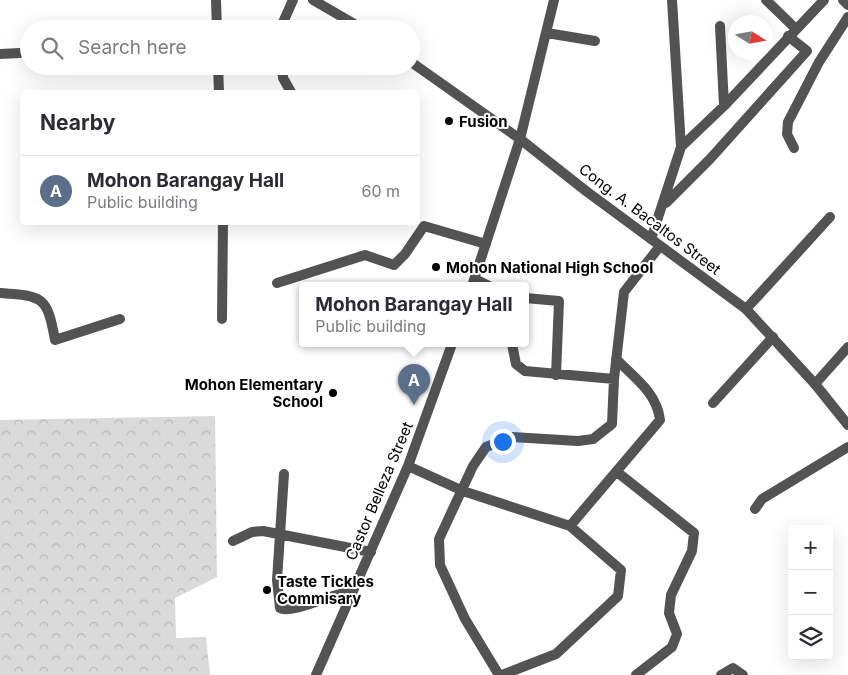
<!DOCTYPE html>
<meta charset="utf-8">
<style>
:root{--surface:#fff;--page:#f7f7f7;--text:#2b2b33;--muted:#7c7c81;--line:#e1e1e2;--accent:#000}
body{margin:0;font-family:Inter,sans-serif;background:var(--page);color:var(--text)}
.controls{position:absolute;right:15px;bottom:15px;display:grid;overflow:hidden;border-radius:5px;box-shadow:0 5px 20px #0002}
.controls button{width:45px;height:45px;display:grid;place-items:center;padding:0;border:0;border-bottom:1px solid var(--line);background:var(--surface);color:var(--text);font:25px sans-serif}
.compass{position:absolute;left:728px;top:15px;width:45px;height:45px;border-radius:50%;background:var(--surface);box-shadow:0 5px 20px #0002;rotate:101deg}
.you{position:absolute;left:502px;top:441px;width:18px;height:18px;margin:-12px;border:4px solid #fff;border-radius:50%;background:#1a73e8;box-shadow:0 0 0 8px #1a73e833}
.badge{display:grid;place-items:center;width:32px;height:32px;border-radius:50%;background:var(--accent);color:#fff;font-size:16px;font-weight:700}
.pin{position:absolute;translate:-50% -41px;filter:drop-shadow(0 1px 2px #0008)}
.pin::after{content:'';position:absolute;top:26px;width:18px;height:15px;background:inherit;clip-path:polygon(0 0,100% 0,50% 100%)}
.popup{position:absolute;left:299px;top:282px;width:230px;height:65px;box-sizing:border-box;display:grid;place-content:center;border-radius:5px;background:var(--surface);filter:drop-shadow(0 1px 4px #0005);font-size:16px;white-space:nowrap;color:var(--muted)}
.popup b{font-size:19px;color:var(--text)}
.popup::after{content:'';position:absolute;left:50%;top:100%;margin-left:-10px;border:10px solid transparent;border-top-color:var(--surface)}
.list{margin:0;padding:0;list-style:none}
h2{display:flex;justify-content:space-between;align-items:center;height:65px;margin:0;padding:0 20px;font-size:21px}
h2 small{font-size:16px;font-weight:400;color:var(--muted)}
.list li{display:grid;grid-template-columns:32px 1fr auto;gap:15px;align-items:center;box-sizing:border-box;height:70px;padding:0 20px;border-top:1px solid var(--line)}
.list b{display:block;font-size:19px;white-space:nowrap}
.list p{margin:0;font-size:16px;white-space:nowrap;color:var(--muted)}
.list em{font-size:16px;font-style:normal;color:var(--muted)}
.icon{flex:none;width:28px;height:28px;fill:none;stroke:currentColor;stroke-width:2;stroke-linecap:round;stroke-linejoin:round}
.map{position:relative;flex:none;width:848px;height:675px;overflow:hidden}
.search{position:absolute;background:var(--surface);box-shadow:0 5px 20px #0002;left:20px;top:20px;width:400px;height:55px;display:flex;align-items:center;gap:12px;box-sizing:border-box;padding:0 18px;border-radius:28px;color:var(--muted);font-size:19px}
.panel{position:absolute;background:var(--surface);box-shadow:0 5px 20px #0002;left:20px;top:90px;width:400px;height:135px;border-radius:5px}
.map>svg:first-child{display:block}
</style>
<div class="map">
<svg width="848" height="675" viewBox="0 0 848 675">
<defs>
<pattern id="forest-crowns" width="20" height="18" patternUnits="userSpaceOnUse" patternTransform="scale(1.25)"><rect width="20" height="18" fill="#dadada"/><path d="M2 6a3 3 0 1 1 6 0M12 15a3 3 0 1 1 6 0" fill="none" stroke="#b9b9b9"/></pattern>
</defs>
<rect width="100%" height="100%" fill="#fff"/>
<!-- forest -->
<path fill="url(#forest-crowns)" d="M 215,416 L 217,577 L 175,598 L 176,638 L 206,637 L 210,675 L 0,675 L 0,420 Z"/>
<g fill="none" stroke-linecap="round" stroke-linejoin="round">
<!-- minor -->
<path stroke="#535353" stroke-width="10" d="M 216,0 L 217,29
M 672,0 L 681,147
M 766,0 L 795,28
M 843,0 L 848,5
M 720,26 L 724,106
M 280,29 L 293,0
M 547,33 L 595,41
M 0,54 L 20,53
M 218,66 L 219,92
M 282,66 L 283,78 L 291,92
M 794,148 L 787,134 L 788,122 L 819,62 L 848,17
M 666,203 L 710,159 L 807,51 L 788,36
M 651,239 L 681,147 L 724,106 L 824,0
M 479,281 L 489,286
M 277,283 L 365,255 L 394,265 L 405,254 L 424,226 L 486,244
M 472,286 L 520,139 L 554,0
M 0,293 C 43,296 47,296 55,340 L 120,319
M 525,298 L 559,301 L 556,375
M 746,309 L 830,217
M 222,319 L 223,222
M 512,344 L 516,364 L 525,371 L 614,379
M 815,384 L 848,347
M 713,403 L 773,337
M 408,466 L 463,491 L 570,526 L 621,570 L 618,596 L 556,654 L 502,675
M 617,472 L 694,533 L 692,551 L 671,595 L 669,613 L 677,634 L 672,647 L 636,675
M 284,474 L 277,580 L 280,608 C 291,615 336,592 353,591
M 755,509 L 762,499 L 848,447
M 570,526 L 660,420 C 657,393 634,377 616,359
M 233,541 L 252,532 L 263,531 L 371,552
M 316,675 L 408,466 L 452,344
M 499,675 L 465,619 L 440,565 L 439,539 L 473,466 L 486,447 L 512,437 L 578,441 L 593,439 L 612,424 L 614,379 L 624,292 L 660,246
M 721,675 L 733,668 L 743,675"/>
<!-- tertiary -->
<path stroke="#535353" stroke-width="10" d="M 313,0 L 363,29
M 411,62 L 520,139 L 586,191 L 746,309 L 815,384 L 848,425"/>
</g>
<!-- markers -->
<g fill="#000" stroke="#fff" stroke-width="2">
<circle cx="449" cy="121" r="5"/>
<circle cx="436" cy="267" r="5"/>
<circle cx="333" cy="393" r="5"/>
<circle cx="267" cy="590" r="5"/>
</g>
<g text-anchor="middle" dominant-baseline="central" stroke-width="4" stroke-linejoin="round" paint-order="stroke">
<!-- poi labels -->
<g font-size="15" font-weight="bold" fill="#000" stroke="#fff" text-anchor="start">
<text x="459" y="121">Fusion</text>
<text x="446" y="267">Mohon National High School</text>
<text x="323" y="384" text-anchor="end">Mohon Elementary<tspan x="323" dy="17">School</tspan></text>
<text x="277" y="581">Taste Tickles<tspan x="277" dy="17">Commisary</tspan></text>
</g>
<!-- street labels -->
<g font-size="15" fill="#000" stroke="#fff">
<text transform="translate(650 219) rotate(37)">Cong. A. Bacaltos Street</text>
<text transform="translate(379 491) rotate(-67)">Castor Belleza Street</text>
</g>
</g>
</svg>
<div class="controls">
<button>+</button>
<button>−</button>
<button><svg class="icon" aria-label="layers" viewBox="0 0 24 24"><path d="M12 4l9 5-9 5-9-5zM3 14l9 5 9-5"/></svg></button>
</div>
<svg class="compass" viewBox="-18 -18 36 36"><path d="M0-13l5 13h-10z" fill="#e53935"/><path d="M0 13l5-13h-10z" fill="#7c7c81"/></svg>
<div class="you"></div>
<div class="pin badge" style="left:414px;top:405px;background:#5c6f8a">A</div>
<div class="popup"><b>Mohon Barangay Hall</b>Public building</div>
<div class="search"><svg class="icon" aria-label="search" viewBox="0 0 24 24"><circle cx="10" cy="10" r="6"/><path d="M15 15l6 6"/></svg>Search here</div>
<section class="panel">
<h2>Nearby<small></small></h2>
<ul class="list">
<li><span class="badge" style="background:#5c6f8a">A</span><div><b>Mohon Barangay Hall</b><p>Public building</p></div><em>60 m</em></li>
</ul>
</section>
</div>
